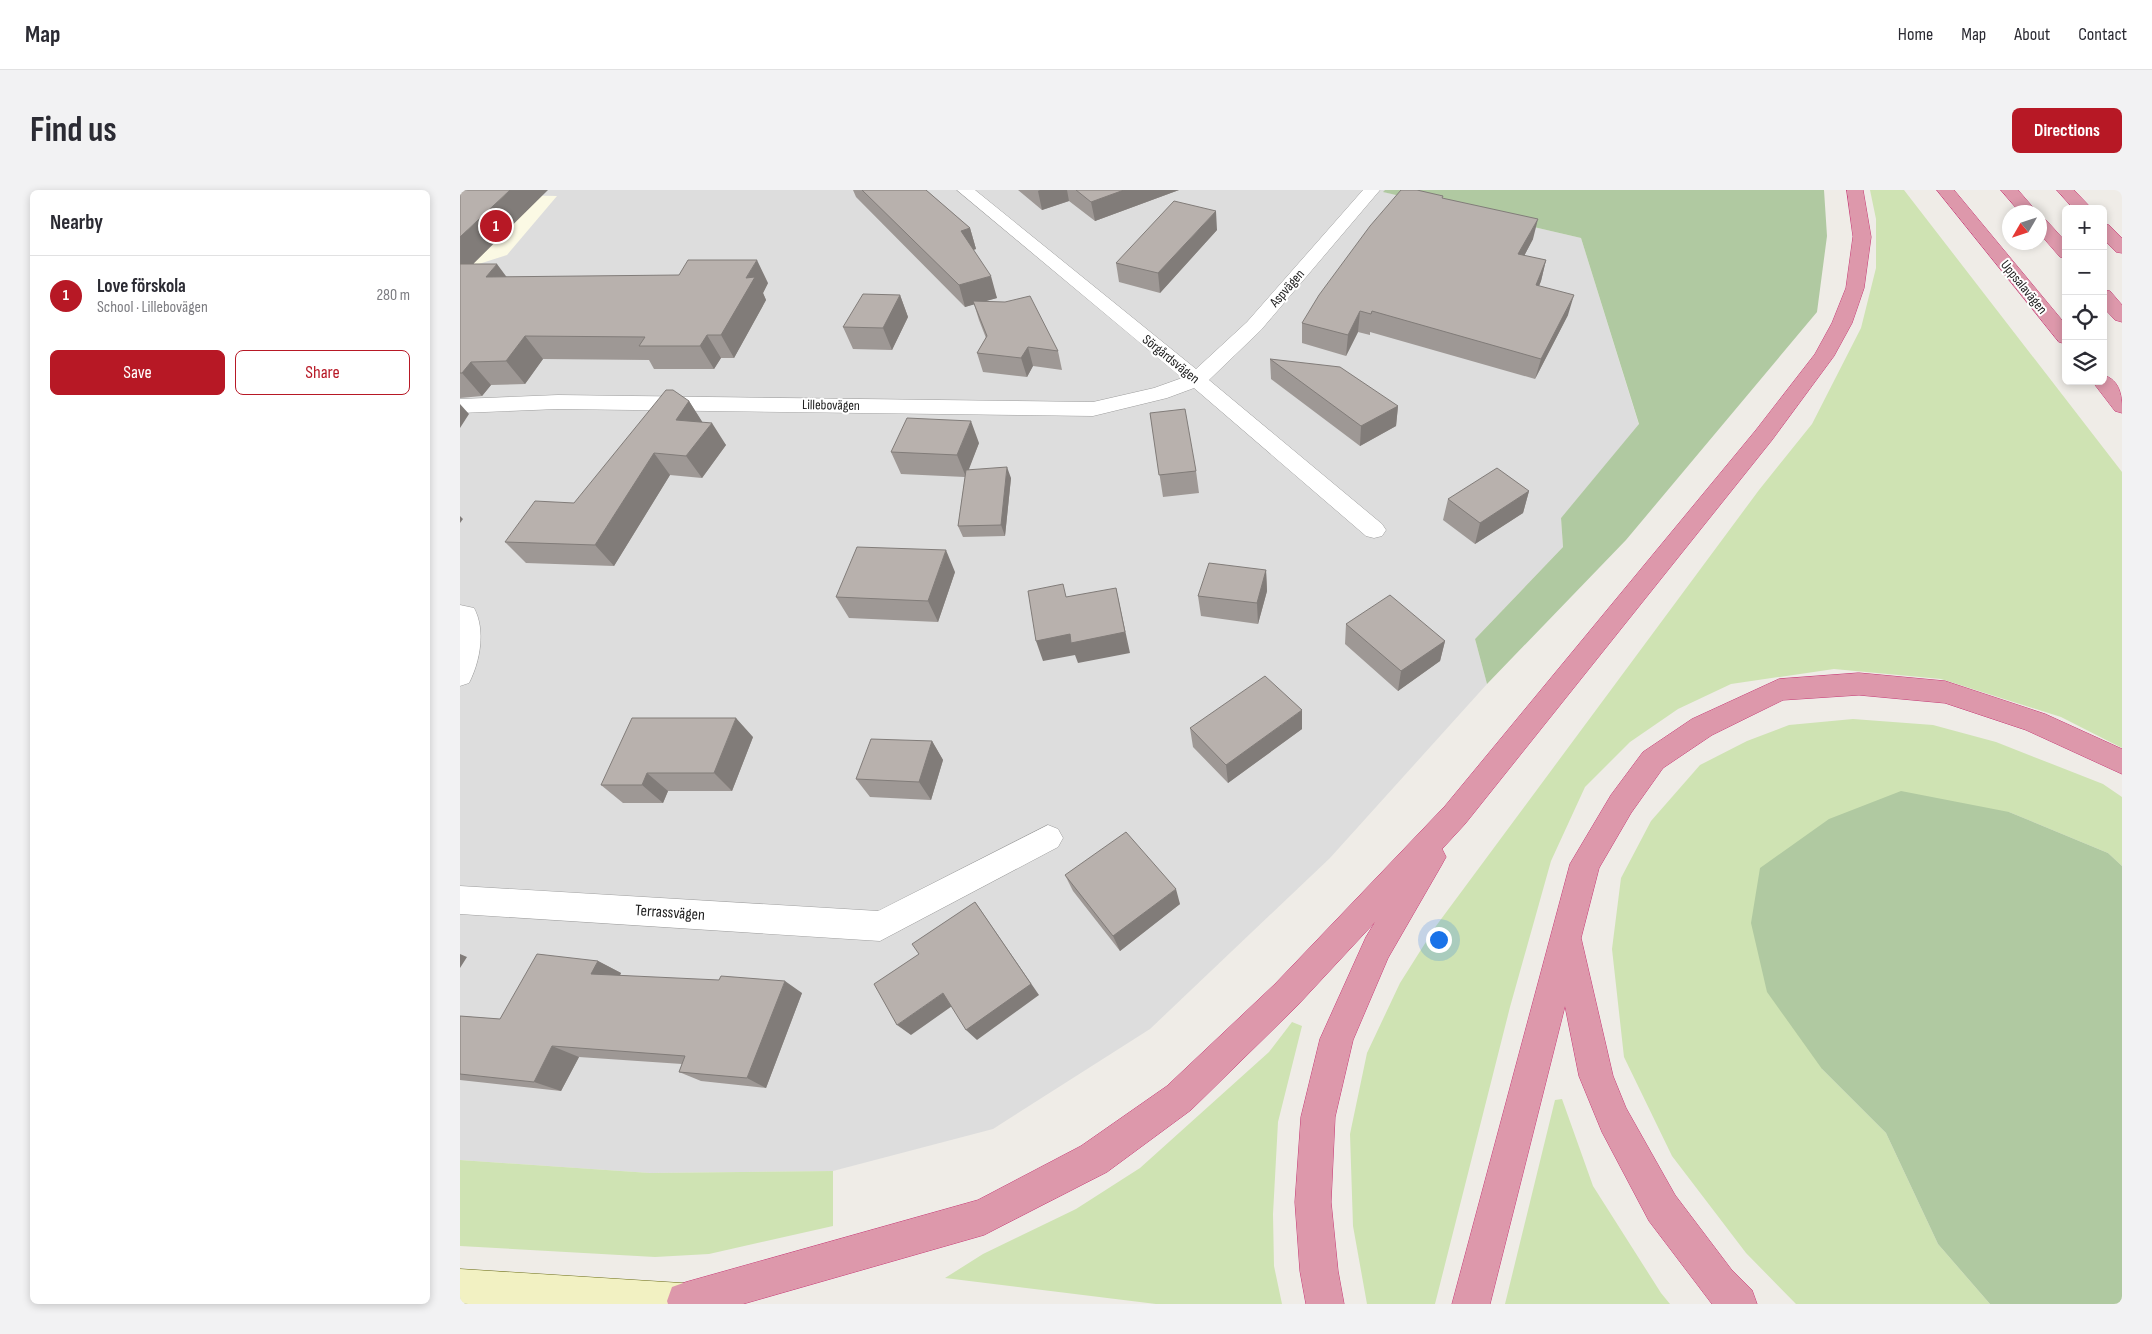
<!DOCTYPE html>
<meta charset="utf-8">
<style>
:root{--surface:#fff;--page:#f2f2f3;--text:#2b2b33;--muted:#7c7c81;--line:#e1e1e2;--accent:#b71825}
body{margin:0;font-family:"Sofia Sans Condensed",sans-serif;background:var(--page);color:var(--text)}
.controls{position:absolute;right:15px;top:15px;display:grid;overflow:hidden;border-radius:8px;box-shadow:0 2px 8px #0003}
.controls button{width:45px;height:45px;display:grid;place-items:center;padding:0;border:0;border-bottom:1px solid var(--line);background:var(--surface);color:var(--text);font:25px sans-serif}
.compass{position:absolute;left:1542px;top:15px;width:45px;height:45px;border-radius:50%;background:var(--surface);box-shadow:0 2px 8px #0003;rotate:231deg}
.you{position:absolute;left:978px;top:749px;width:18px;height:18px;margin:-12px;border:4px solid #fff;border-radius:50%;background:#1a73e8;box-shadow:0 0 0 8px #1a73e833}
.badge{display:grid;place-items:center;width:32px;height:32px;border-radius:50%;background:var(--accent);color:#fff;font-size:16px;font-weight:700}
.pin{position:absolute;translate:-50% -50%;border:2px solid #fff;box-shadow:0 1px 5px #0006}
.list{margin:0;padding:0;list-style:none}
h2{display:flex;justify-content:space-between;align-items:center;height:65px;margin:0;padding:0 20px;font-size:21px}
h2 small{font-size:16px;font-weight:400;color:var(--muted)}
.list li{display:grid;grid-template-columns:32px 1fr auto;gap:15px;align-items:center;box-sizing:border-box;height:80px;padding:0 20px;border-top:1px solid var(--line)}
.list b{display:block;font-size:19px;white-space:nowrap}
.list p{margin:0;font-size:16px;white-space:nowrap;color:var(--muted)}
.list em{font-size:16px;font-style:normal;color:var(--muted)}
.actions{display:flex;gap:10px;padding:15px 20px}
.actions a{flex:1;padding:11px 0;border:1px solid var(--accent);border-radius:8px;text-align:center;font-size:18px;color:var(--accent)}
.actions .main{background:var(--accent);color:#fff}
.icon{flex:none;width:28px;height:28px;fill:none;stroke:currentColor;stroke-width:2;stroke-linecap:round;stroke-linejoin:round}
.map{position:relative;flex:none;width:1662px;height:1114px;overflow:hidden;border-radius:8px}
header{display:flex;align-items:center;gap:30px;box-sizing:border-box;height:70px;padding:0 25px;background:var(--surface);border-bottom:1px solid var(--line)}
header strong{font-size:24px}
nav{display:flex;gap:28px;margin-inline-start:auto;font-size:18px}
.intro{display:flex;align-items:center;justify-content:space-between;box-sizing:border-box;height:120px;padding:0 30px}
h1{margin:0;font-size:35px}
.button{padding:12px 22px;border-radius:8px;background:var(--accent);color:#fff;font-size:18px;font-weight:700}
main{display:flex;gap:30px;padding:0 30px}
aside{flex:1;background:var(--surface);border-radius:8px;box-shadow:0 2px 8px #0003}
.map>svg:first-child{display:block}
</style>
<header>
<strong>Map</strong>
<nav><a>Home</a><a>Map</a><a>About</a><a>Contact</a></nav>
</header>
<div class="intro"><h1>Find us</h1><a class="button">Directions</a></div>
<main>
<aside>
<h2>Nearby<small></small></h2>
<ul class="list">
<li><span class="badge">1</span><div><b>Love förskola</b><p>School · Lillebovägen</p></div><em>280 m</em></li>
</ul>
<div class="actions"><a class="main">Save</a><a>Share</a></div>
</aside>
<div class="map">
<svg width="1662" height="1114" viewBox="0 0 1662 1114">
<rect width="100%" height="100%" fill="#efece7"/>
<!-- residential -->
<path fill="#ddd" d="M 0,0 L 925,0 L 924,2 L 1121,48 L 1179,235 L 1101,328 L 1103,357 L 1015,449 L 1027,494 L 870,668 L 690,839 L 533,939 L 373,981 L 190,983 L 0,970 Z"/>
<!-- education -->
<path fill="#fbf9e4" d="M 0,4 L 97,6 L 47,65 L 0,80 Z"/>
<!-- grass -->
<path fill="#cfe3b3" d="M 1410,0 L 1444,0 L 1662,282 L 1662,558 L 1601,527 L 1481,489 L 1374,479 L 1271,494 L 1218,519 L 1170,552 L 1125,597 L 1091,671 L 1050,817 L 975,1114 L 907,1114 L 893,1036 L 890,944 L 907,863 L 940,793 L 976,736 L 1299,300 L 1352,234 L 1401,138 L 1416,78 L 1416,29 Z
M 1393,529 L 1473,535 L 1536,552 L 1643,594 L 1662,607 L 1662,676 L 1648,663 L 1549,622 L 1362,879 L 1426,943 L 1478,1054 L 1530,1114 L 1336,1114 L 1286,1063 L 1212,966 L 1164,867 L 1152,759 L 1161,688 L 1191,631 L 1240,575 L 1287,551 L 1329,535 Z
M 832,832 L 842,836 L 818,932 L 813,1024 L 814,1076 L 822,1114 L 696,1114 L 485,1088 L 523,1064 L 616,1019 L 680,978 L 809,862 Z
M 1102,909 L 1133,996 L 1201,1103 L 1210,1114 L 1045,1114 L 1095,910 Z
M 0,970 L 190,983 L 373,981 L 373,1036 L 249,1064 L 195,1067 L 0,1056 Z"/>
<!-- forest -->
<path fill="#b0c9a1" d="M 925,0 L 1364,0 L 1367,46 L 1357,122 L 1166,350 L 1027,494 L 1015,449 L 1103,357 L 1101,328 L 1179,234 L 1121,48 L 923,2 Z
M 1441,601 L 1549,622 L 1648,663 L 1662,676 L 1662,1114 L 1530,1114 L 1478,1054 L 1426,943 L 1362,879 L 1307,802 L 1291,733 L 1300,678 L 1369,629 Z"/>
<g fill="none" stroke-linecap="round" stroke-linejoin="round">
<!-- street casing -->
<g stroke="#9d9d9d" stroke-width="1">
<path id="street" d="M 497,0 L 515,0 L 736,179 L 787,132 L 903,0 L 920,0 L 801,140 L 749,190 L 922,334 L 926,340 L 922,346 L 914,348 L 906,346 L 734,198 L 707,208 L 633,226 L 98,219 L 0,223 L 0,209 L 98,205 L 633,212 L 694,198 L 722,188 Z
M 0,415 L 14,418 C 26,440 20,472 9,493 L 0,496 Z
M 588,635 L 598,639 L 603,648 L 598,657 L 420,751 L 0,724 L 0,696 L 418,721 Z"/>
</g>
<!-- secondary casing -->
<g stroke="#696b12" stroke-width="1">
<path id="secondary" d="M 0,1079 L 253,1095 L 267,1100 L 272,1114 L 0,1114 Z"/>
</g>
<!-- highway casing -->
<g stroke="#c63b76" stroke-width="1">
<path id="highway" d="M 1387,0 L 1403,0 L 1411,47 L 1404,98 L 1392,133 L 1374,166 L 1312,250 L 1005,634 L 982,659 L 986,667 L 981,676 L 928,768 L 893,850 L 875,927 L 871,1012 L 878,1081 L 884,1114 L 846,1114 L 840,1081 L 835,1012 L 841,927 L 860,849 L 906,747 L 915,732 L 837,816 L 731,920 L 647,982 L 524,1045 L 283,1114 L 208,1114 L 207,1111 L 212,1097 L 226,1092 L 518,1010 L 621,956 L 707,896 L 815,794 L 985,616 L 1296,240 L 1355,164 L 1372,133 L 1386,98 L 1393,47 Z
M 1477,0 L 1494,0 L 1606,135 L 1606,154 L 1599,152 Z
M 1541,0 L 1558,0 L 1577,22 L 1560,22 Z
M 1597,0 L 1614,0 L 1632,19 L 1614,19 Z
M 1580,29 L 1586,30 L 1606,52 L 1606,68 L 1600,67 L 1580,44 Z
M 1643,34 L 1649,35 L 1662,48 L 1662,63 L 1656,62 L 1643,49 Z
M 1643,100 L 1650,101 L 1662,115 L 1662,132 L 1655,130 L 1643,117 Z
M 1643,185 C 1661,190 1662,207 1662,223 L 1655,221 L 1632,191 L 1643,191 Z
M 1399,483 L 1485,491 L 1585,524 L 1662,559 L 1662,584 L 1566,540 L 1485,513 L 1399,505 L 1323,510 L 1252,545 L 1203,578 L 1171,623 L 1139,678 L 1121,748 L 1153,886 L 1166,918 L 1215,1005 L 1271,1079 L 1292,1100 L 1297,1114 L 1252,1114 L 1189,1031 L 1142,942 L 1119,886 L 1105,816 L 1030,1114 L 992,1114 L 1110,674 L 1151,605 L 1183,562 L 1232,529 L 1319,489 Z"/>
</g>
<!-- street -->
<use href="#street" fill="#fff" fill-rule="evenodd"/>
<!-- secondary -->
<use href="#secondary" fill="#f2f1c2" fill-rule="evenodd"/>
<!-- highway -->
<use href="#highway" fill="#dd98ab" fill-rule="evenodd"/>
</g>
<!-- wall -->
<path fill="#9e9895" d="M 0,0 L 14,74 L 47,87 L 308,93 L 303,103 L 306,110 L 274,168 L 261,168 L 254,179 L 194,179 L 189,170 L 83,169 L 65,194 L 31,195 L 22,206 L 0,208 Z
M 393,0 L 466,0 L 510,38 L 516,59 L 513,60 L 537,108 L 525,111 L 598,161 L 602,180 L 573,176 L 567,187 L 523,182 L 517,163 L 526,148 L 519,130 L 514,114 L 505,117 L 396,7 Z
M 558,0 L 719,0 L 635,31 L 609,11 L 582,20 Z
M 983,9 L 1073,49 L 1064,66 L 1086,70 L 1081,91 L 1079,96 L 1108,125 L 1075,189 L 910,142 L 910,145 L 898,142 L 886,166 L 842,153 L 842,133 Z
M 757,40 L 700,103 L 659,92 L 656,73 Z
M 440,105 L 448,127 L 432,160 L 393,159 L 383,137 Z
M 810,169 L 938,216 L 936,236 L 900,256 L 811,189 Z
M 229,211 L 242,232 L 266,255 L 242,288 L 210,285 L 154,376 L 66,373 L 45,352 L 114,313 Z
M 690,223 L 736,281 L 739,303 L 703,307 Z
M 519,253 L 508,280 L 551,288 L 545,346 L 503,347 L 498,336 L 505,287 L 441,284 L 431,262 Z
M 1069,301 L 1063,323 L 1015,354 L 983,330 L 988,309 Z
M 806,380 L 807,401 L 798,434 L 741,426 L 738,406 Z
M 495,382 L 478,432 L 389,428 L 376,407 Z
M 886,434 L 985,451 L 980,471 L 938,501 L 885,454 Z
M 730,538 L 842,539 L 768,593 L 733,557 Z
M 293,547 L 272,601 L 208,601 L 203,613 L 163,613 L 141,595 Z
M 472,551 L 483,570 L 471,610 L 410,607 L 396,589 Z
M 605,685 L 720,714 L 660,761 L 613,701 Z
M 138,771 L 161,783 L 160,785 L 342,803 L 306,898 L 241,891 L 219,882 L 222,874 L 119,867 L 101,901 L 0,890 L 0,826 L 40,829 Z"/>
<!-- shaded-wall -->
<path fill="#817c79" d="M 50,0 L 88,0 L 0,87 L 0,47 Z
M 580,0 L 607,0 L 609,11 L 582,20 L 578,1 Z
M 664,0 L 719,0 L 635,31 L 631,12 Z
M 756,21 L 757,40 L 700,103 L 698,83 Z
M 1078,29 L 1073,49 L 1054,85 L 1058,64 Z
M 510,38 L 516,59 L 507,62 L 501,41 Z
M 297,70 L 308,93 L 303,103 L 306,110 L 274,168 L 261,145 L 286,88 Z
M 1086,70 L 1081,91 L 1071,116 L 1076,95 Z
M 37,74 L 54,97 L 26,87 Z
M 531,86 L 537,108 L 505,117 L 499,95 Z
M 440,105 L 448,127 L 432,160 L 423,138 Z
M 1114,105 L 1108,125 L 1075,189 L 1081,169 Z
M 900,121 L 898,142 L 886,166 L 888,145 Z
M 247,145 L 261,168 L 254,179 L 240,156 Z
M 65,146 L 83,169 L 65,194 L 46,171 Z
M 568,157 L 573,176 L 567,187 L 561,168 Z
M 11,172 L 31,195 L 22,206 L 2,183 Z
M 229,211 L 243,233 L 216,230 Z
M 0,214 L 9,224 L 0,238 Z
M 938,216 L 936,236 L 900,256 L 901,236 Z
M 511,231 L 519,253 L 506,287 L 497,265 Z
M 252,233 L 266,255 L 242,288 L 226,266 Z
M 194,263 L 210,285 L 154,376 L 135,355 Z
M 547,277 L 551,288 L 545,346 L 541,335 Z
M 1069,301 L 1063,323 L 1015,354 L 1020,333 Z
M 0,326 L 3,329 L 0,333 Z
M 486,360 L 495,382 L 478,432 L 468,411 Z
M 806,380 L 807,401 L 798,434 L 797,413 Z
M 656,398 L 670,463 L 618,473 L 615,465 L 583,471 L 576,451 Z
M 985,451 L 980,471 L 938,501 L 941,481 Z
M 842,520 L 842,539 L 768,593 L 766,575 Z
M 276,528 L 293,547 L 272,601 L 254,583 Z
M 472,551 L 483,570 L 471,610 L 459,592 Z
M 187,583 L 208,601 L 203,613 L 182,595 Z
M 716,699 L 720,714 L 660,761 L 653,746 Z
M 515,712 L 579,805 L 517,850 L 506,840 Z
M 0,764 L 7,767 L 0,778 Z
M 138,771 L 161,783 L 155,796 L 131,784 Z
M 325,791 L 342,803 L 306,898 L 287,888 Z
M 483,803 L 495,814 L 451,845 L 437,835 Z
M 92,856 L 119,867 L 101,901 L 74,892 Z"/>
<!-- building -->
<path fill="#b8b1ad" stroke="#817c79" d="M 0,0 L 50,0 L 0,47 Z
M 402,0 L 466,0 L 510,38 L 501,41 L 531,86 L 499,95 Z
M 616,0 L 664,0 L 631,12 Z
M 941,0 L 957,0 L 983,6 L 982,8 L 1078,29 L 1058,64 L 1086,70 L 1076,95 L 1114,105 L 1081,169 L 912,121 L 911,124 L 900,121 L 888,145 L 842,133 L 859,105 L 910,36 Z
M 714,11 L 756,21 L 698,83 L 656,73 Z
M 228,70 L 297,70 L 286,88 L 295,87 L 261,145 L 247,145 L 240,156 L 179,156 L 185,147 L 65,146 L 46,171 L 11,172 L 2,183 L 0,183 L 0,74 L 37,74 L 26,87 L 219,85 Z
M 403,104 L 440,105 L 423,138 L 383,137 Z
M 570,106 L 598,161 L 568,157 L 561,168 L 517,163 L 527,146 L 513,111 L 545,112 Z
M 810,169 L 880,177 L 938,216 L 901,236 Z
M 206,200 L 213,200 L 229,211 L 216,230 L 252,233 L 226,266 L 194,263 L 135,355 L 45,352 L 75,311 L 114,313 Z
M 725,219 L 736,281 L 699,285 L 690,223 Z
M 447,228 L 511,231 L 497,265 L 431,262 Z
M 547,277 L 541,335 L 498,336 L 506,280 Z
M 1037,278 L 1069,301 L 1020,333 L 988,309 Z
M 397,357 L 486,360 L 468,411 L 376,407 Z
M 749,373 L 806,380 L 797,413 L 738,406 Z
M 603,394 L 606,407 L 656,398 L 665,442 L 611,453 L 610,444 L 576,451 L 568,401 Z
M 930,405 L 985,451 L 941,481 L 886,434 Z
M 805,486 L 842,520 L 766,575 L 730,538 Z
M 172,528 L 276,528 L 254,583 L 187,583 L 182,595 L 141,595 Z
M 411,549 L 472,551 L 459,592 L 396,589 Z
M 666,642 L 716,699 L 653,746 L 605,685 Z
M 515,712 L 571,794 L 506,840 L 483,803 L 437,835 L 414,794 L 459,764 L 452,754 Z
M 77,764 L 138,771 L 131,784 L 259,790 L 261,786 L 325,791 L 287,888 L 219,882 L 225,866 L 92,856 L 74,892 L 0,884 L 0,826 L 40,829 Z"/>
<g text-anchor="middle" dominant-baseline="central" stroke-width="4" stroke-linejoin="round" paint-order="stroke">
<!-- far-street labels -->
<g font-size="14" fill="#202020" stroke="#fff">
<text transform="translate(1564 97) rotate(51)">Uppsalavägen</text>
<text transform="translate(827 98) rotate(-49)">Aspvägen</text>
<text transform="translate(711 169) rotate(39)">Sörgårdsvägen</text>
<text transform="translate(371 215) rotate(1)">Lillebovägen</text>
</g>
<!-- street labels -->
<g font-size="16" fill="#202020" stroke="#fff">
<text transform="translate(210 723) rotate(4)">Terrassvägen</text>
</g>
</g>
</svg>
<div class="controls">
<button>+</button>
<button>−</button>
<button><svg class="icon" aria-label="locate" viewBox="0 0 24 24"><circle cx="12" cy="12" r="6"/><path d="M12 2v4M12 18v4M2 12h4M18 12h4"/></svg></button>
<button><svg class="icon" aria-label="layers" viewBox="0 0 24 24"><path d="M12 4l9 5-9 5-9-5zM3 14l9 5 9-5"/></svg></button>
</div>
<svg class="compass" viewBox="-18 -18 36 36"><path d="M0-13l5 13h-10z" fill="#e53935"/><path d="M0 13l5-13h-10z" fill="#7c7c81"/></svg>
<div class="you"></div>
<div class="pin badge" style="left:36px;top:36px">1</div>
</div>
</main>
